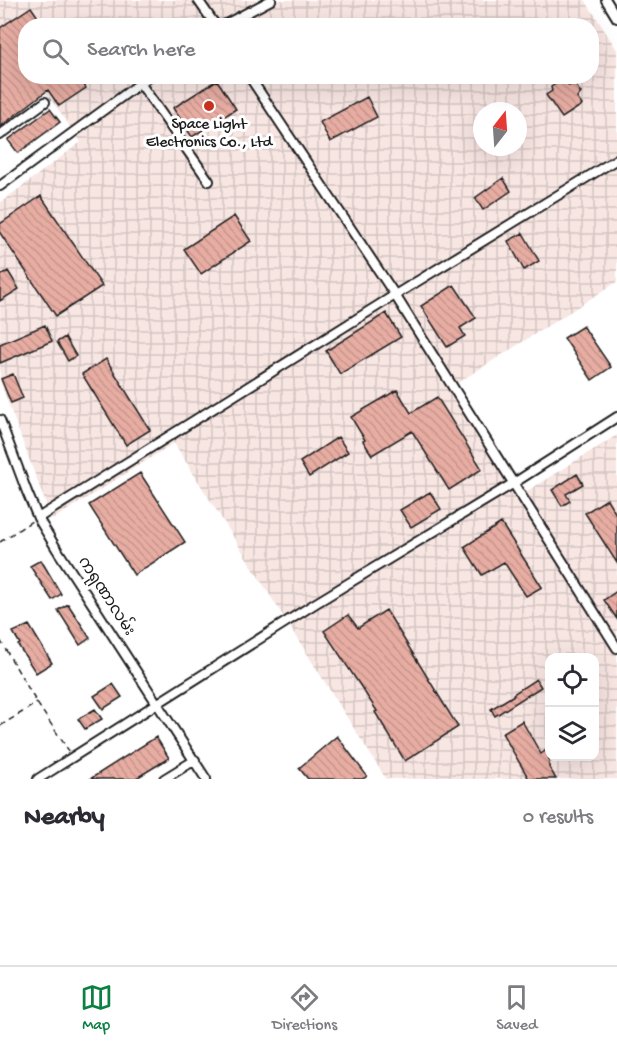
<!DOCTYPE html>
<meta charset="utf-8">
<style>
:root{--surface:#fff;--page:#f7f7f7;--text:#2b2b33;--muted:#7c7c81;--line:#e1e1e2;--accent:#0b8043}
body{margin:0;font-family:"Gochi Hand","Noto Sans Myanmar",sans-serif;background:var(--page);color:var(--text)}
.controls{position:absolute;right:18px;bottom:18px;display:grid;overflow:hidden;border-radius:12px;box-shadow:0 6px 24px #0002}
.controls button{width:54px;height:54px;display:grid;place-items:center;padding:0;border:0;border-bottom:2px solid var(--line);background:var(--surface);color:var(--text);font:30px sans-serif}
.compass{position:absolute;left:473px;top:102px;width:54px;height:54px;border-radius:50%;background:var(--surface);box-shadow:0 6px 24px #0002;rotate:17deg}
.list{margin:0;padding:0;list-style:none}
h2{display:flex;justify-content:space-between;align-items:center;height:78px;margin:0;padding:0 24px;font-size:26px}
h2 small{font-size:20px;font-weight:400;color:var(--muted)}
.icon{flex:none;width:33px;height:33px;fill:none;stroke:currentColor;stroke-width:2;stroke-linecap:round;stroke-linejoin:round}
.map{position:relative;flex:none;width:617px;height:779px;overflow:hidden}
.search{position:absolute;background:var(--surface);box-shadow:0 6px 24px #0002;left:18px;right:18px;top:18px;height:66px;display:flex;align-items:center;gap:15px;box-sizing:border-box;padding:0 21px;border-radius:24px;color:var(--muted);font-size:22px}
.sheet{height:186px;background:var(--surface)}
nav{display:flex;justify-content:space-around;align-items:center;box-sizing:border-box;height:84px;border-top:2px solid var(--line);background:var(--surface);font-size:16px;color:var(--muted)}
nav a{display:grid;justify-items:center;gap:3px}
nav .on{color:var(--accent)}
.map>svg:first-child{display:block}
</style>
<div class="map">
<svg width="617" height="779" viewBox="0 0 617 779">
<defs>
<pattern id="industrial-grid" width="8" height="8" patternUnits="userSpaceOnUse" patternTransform="scale(1.5)"><rect width="8" height="8" fill="#f8e6e3"/><path d="M0 4h8M4 0v8" fill="none" stroke="#d4c5c2"/></pattern>
<pattern id="building-back-hatch" width="6" height="6" patternUnits="userSpaceOnUse" patternTransform="scale(1.5)"><rect width="6" height="6" fill="#e7ada3"/><path d="M-1 5l2 2M0 0l6 6M5-1l2 2" fill="none" stroke="#c6948c"/></pattern>
</defs>
<rect width="100%" height="100%" fill="#fff"/>
<filter id="ink" filterUnits="userSpaceOnUse"><feTurbulence type="fractalNoise" baseFrequency=".0167" numOctaves="2"/><feDisplacementMap in="SourceGraphic" scale="12" xChannelSelector="R" yChannelSelector="G"/><feConvolveMatrix kernelMatrix="1 2 1 2 8 2 1 2 1" color-interpolation-filters="sRGB"/></filter>
<g filter="url(#ink)">
<!-- industrial -->
<path fill="url(#industrial-grid)" fill-rule="evenodd" d="M 0,0 L 585,0 L 617,50 L 617,282 L 456,384 L 527,491 L 617,435 L 617,779 L 386,779 L 174,443 L 52,520 L 0,381 L 0,203 L 81,142 L 35,77 L 592,76 L 592,26 L 26,26 L 25,63 L 0,26 ZM 482,111 L 518,111 L 518,147 L 482,147 ZM 550,658 L 594,658 L 594,756 L 550,756 Z"/>
<!-- building -->
<path fill="url(#building-back-hatch)" stroke="#1c1c1c" stroke-width="1.5" d="M 31,7 L 44,26 L 26,26 L 26,76 L 79,76 L 86,88 L 59,106 L 48,90 L 0,127 L 0,28 Z
M 564,78 L 569,86 L 574,83 L 581,93 L 577,98 L 582,105 L 562,118 L 546,95 L 552,91 L 551,87 Z
M 217,80 L 236,109 L 192,137 L 173,108 Z
M 367,97 L 377,117 L 330,142 L 320,122 Z
M 50,109 L 60,122 L 18,153 L 8,140 Z
M 503,178 L 511,191 L 483,210 L 475,198 Z
M 41,196 L 102,286 L 56,316 L 0,233 L 0,224 Z
M 234,216 L 251,241 L 201,274 L 184,249 Z
M 523,233 L 539,261 L 524,270 L 508,241 Z
M 8,271 L 19,289 L 0,301 L 0,276 Z
M 454,285 L 476,318 L 460,328 L 465,336 L 447,347 L 421,306 Z
M 386,313 L 401,337 L 340,374 L 326,351 Z
M 45,325 L 52,341 L 0,363 L 0,344 Z
M 583,326 L 611,367 L 592,380 L 564,338 Z
M 65,337 L 76,356 L 68,361 L 57,342 Z
M 106,359 L 150,430 L 126,445 L 82,374 Z
M 13,374 L 23,398 L 11,403 L 1,379 Z
M 397,390 L 411,413 L 437,397 L 482,469 L 449,490 L 412,431 L 372,455 L 363,441 L 365,440 L 351,417 Z
M 338,437 L 348,452 L 309,477 L 300,462 Z
M 140,473 L 185,542 L 134,575 L 89,505 Z
M 577,474 L 583,484 L 566,494 L 570,501 L 562,506 L 552,490 Z
M 430,492 L 441,509 L 411,527 L 400,510 Z
M 607,499 L 617,516 L 617,563 L 585,513 Z
M 501,523 L 542,587 L 526,596 L 504,562 L 482,575 L 464,547 Z
M 41,560 L 61,594 L 52,600 L 30,566 Z
M 617,591 L 617,619 L 604,600 Z
M 68,604 L 90,638 L 80,645 L 58,610 Z
M 386,610 L 458,727 L 405,761 L 375,712 L 377,711 L 324,631 L 348,615 L 358,628 Z
M 29,625 L 52,663 L 36,673 L 18,645 L 20,644 L 13,632 Z
M 536,679 L 541,687 L 495,716 L 491,709 L 514,695 L 513,694 Z
M 113,684 L 122,697 L 103,709 L 94,696 Z
M 95,709 L 102,719 L 85,729 L 78,719 Z
M 522,721 L 541,754 L 549,748 L 549,767 L 556,779 L 529,779 L 502,733 Z
M 337,736 L 367,776 L 363,779 L 308,779 L 299,768 Z
M 156,737 L 169,758 L 161,763 L 135,779 L 90,779 Z"/>
<g fill="none" stroke-linecap="round" stroke-linejoin="round">
<!-- minor casing -->
<g stroke="#1c1c1c" stroke-width="12">
<path id="minor" d="M 198,0 L 216,26
M 606,0 L 617,18
M 222,26 L 271,0
M 249,76 L 395,295 L 617,648
M 140,83 L 209,181
M 0,135 L 45,102
M 0,186 L 150,76
M 0,420 L 27,492 L 38,518 L 56,548 L 206,779
M 38,518 L 395,295 L 617,159
M 38,779 L 316,603 L 514,483 L 617,417
M 164,779 L 195,760"/>
</g>
<!-- path -->
<path stroke="#1c1c1c" stroke-width="1.5" stroke-dasharray="6 4.5" stroke-linecap="butt" d="M 0,542 L 32,521
M 0,640 L 37,703 L 69,751
M 0,726 L 37,703"/>
<!-- minor -->
<use href="#minor" stroke="#fff" stroke-width="8"/>
</g>
</g>
<!-- markers -->
<circle fill="#c8321e" stroke="#fff" stroke-width="2" cx="209" cy="106" r="6"/>
<g text-anchor="middle" dominant-baseline="central" stroke-width="6" stroke-linejoin="round" paint-order="stroke">
<!-- poi labels -->
<g font-size="16" fill="#1c1c1c" stroke="#fff">
<text x="209" y="125">Space Light<tspan x="209" dy="18">Electronics Co., Ltd</tspan></text>
</g>
<!-- street labels -->
<g font-size="16" fill="#1c1c1c" stroke="#fff">
<text transform="translate(105 597) rotate(57)">ကရုဏာလမ်း</text>
</g>
</g>
</svg>
<div class="controls">
<button><svg class="icon" aria-label="locate" viewBox="0 0 24 24"><circle cx="12" cy="12" r="6"/><path d="M12 2v4M12 18v4M2 12h4M18 12h4"/></svg></button>
<button><svg class="icon" aria-label="layers" viewBox="0 0 24 24"><path d="M12 4l9 5-9 5-9-5zM3 14l9 5 9-5"/></svg></button>
</div>
<svg class="compass" viewBox="-18 -18 36 36"><path d="M0-13l5 13h-10z" fill="#e53935"/><path d="M0 13l5-13h-10z" fill="#7c7c81"/></svg>
<div class="search"><svg class="icon" aria-label="search" viewBox="0 0 24 24"><circle cx="10" cy="10" r="6"/><path d="M15 15l6 6"/></svg>Search here</div>
</div>
<section class="sheet">
<h2>Nearby<small>0 results</small></h2>
<ul class="list">
</ul>
</section>
<nav>
<a class="on"><svg class="icon" aria-label="map" viewBox="0 0 24 24"><path d="M3 6l6-2 6 2 6-2v14l-6 2-6-2-6 2zM9 4v14M15 6v14"/></svg>Map</a>
<a><svg class="icon" aria-label="directions" viewBox="0 0 24 24"><path d="M12 3l9 9-9 9-9-9zM9 14v-3h6M13 9l2 2-2 2"/></svg>Directions</a>
<a><svg class="icon" aria-label="saved" viewBox="0 0 24 24"><path d="M7 4h10v16l-5-4-5 4z"/></svg>Saved</a>
</nav>
